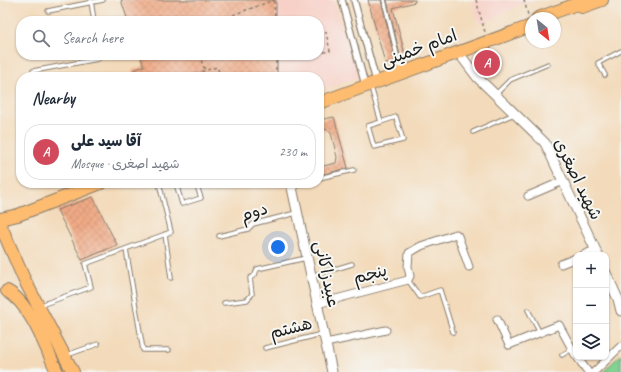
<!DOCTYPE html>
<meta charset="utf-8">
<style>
:root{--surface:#fff;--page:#f6f6f7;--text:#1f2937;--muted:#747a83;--line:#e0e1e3;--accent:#d1495b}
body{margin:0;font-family:Caveat,"Playpen Sans Arabic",sans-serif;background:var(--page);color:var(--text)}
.controls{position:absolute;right:12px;bottom:12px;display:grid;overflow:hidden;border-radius:8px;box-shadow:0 1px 3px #0004}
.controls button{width:36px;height:36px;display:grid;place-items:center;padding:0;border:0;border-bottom:1px solid var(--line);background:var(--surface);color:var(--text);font:20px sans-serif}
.compass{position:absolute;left:525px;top:12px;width:36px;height:36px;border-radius:50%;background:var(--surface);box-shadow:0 1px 3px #0004;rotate:150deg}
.you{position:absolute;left:278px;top:247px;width:14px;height:14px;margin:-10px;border:3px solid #fff;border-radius:50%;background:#1a73e8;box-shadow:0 0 0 6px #1a73e833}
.badge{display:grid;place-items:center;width:26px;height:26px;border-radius:50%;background:var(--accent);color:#fff;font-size:13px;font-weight:700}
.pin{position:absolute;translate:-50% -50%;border:2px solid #fff;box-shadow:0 1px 4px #0006}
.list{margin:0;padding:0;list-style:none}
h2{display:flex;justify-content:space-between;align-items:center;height:52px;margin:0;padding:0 16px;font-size:17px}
h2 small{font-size:13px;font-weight:400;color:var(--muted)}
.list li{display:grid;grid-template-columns:26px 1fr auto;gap:12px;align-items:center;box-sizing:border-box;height:56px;margin:0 8px 8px;padding:0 8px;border:1px solid var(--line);border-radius:16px}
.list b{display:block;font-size:15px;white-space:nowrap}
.list p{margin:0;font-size:13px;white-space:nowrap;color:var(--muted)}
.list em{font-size:13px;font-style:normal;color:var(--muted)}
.icon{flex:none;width:22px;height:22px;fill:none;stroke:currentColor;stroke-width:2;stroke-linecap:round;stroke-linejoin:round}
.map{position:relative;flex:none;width:621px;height:372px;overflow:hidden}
.search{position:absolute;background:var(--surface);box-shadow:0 1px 3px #0004;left:16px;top:16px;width:308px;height:44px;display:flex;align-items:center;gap:10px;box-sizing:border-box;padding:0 14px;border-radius:16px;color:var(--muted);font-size:15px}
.panel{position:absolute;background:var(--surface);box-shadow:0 1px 3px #0004;left:16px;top:72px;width:308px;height:116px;border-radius:16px}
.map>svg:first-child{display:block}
</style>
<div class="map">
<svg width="621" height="372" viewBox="0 0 621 372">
<defs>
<pattern id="grass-tufts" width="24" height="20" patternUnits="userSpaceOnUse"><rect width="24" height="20" fill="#82d293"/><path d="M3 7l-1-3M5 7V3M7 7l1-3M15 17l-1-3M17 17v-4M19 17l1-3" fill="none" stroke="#70b47e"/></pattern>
<pattern id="building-cross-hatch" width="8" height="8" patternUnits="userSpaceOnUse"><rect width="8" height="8" fill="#f0aa86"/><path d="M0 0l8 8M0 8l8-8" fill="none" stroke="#cd9273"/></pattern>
</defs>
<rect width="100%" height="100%" fill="#f6f6f2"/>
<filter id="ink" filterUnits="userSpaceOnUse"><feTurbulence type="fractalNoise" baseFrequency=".025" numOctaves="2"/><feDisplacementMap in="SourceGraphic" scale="8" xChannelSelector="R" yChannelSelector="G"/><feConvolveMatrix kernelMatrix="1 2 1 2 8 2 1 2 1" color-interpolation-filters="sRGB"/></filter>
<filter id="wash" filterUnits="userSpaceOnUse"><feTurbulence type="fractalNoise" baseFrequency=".012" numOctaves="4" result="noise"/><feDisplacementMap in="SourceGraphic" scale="16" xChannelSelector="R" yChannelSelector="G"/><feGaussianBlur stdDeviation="0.9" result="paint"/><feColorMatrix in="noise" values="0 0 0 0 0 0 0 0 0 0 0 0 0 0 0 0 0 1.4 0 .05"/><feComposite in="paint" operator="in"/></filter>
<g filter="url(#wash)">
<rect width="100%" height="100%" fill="#f3daba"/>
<!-- built -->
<path fill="#f7d1c8" d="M 276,0 L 334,0 L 359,77 L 319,91 L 319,77 L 277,77 L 277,55 L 319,55 L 319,21 L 276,21 Z
M 472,0 L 538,0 L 526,2 L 479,25 Z"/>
<!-- grass -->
<path fill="url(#grass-tufts)" stroke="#4f7758" d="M 621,354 L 621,372 L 603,372 Z"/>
<g id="blocks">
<!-- building -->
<path fill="url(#building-cross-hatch)" d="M 121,0 L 276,0 L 276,21 L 128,21 Z
M 368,0 L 381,0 L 395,61 L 385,63 Z
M 387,0 L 415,0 L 415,2 L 393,8 L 406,58 L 401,59 Z
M 140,55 L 277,55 L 277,77 L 135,77 L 132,71 L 144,66 Z
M 334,117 L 348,168 L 319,175 L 319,167 L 336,163 L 337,157 L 331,133 L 326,129 L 319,131 L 319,120 Z
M 93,197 L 117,245 L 82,260 L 57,210 Z"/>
</g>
</g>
<g filter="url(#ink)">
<use href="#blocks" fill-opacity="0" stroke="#887b6b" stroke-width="1"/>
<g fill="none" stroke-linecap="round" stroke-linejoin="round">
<!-- service casing -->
<g stroke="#887b6b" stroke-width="5.5">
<path id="service" d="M 384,0 L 401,72
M 91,1 L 94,21
M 48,11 L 103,0
M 33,71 L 98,59 L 98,55
M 605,75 L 598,63 L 621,51
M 371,87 L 381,122 L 396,117 L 403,140 L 374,147 L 368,126 L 381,122
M 496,94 L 510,80 L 548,64
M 473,132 L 514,114
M 319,178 L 354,170
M 190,183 L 177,187 L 182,204 L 201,198 L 196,183
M 165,234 L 171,278
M 219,236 L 248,229 L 253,224 L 296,213
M 126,249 L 143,350 L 169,350
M 312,276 L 352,264
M 408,280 L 420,297 L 440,290 L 453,332
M 224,303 L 247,300 L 252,294 L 250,278 L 255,275 L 257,269 L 306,258
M 41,305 L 91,287 L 85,264 L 171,232 L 159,183
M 528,310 L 540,333
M 265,348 L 322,334
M 67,355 L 98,344
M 562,355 L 572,349"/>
</g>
<!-- pedestrian casing -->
<g stroke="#887b6b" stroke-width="8">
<path id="pedestrian" d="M 342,0 L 364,81
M 354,0 L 375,77"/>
</g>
<!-- minor casing -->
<g stroke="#887b6b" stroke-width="9">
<path id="minor" d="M 528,196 L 563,181
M 583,255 L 595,250
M 561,264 L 576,258
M 317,304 L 408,280 L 410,276 L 408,267 L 409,253 L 421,246 L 456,234 L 458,236 L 469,267
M 497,319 L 509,345 L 559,325 L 576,356
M 326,343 L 386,330
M 577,357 L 588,372
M 594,372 L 621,346"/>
</g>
<!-- tertiary casing -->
<g stroke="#887b6b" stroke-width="11">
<path id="tertiary" d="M 458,52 L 477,77 L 545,143 L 598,255
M 291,183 L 332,372
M 606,273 L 618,299 L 621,311"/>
</g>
<!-- primary casing -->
<g stroke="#887b6b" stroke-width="14">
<path id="primary" d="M 582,7 L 602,0
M 538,18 L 588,0
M 319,103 L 531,26
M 0,219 L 18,215 L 101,183
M 0,224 L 24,279 L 73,372
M 7,291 C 30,303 46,348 57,372"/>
</g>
<!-- path -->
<path stroke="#887b6b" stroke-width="1.5" stroke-dasharray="3 3" stroke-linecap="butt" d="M 476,0 L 485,32
M 524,0 L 528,15
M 274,1 L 275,21
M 216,21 L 274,0
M 319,33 L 326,32 L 330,51 L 319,53
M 199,55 L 205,70
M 276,55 L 276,77
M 276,60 L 305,55
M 194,77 L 193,74 L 217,67 L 221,77"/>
<!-- service -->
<use href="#service" stroke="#fff" stroke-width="3.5"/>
<!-- pedestrian -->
<use href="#pedestrian" stroke="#fff" stroke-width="5.5"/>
<!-- minor -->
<use href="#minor" stroke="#fff" stroke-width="7"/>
<!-- tertiary -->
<use href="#tertiary" stroke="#fff" stroke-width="9"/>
<!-- primary -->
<use href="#primary" stroke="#fdbc70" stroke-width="12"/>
</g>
</g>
<g text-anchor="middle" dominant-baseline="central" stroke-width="4" stroke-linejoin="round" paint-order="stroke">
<!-- street labels -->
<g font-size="17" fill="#1c1c1c" stroke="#f6f6f2">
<text transform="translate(419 48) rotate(-20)">امام خمینی</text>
<text transform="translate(578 179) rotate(64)">شهید اصغری</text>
<text transform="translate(254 212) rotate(-19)">دوم</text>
<text transform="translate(327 274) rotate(78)">عبیدزاکانی</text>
<text transform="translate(370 274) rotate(-15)">پنجم</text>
<text transform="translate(291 328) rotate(-14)">هشتم</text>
</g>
</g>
</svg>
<div class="controls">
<button>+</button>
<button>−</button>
<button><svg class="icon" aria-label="layers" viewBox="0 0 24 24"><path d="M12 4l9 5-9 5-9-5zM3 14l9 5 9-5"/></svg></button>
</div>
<svg class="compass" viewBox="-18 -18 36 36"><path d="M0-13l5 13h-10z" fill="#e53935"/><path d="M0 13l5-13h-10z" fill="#747a83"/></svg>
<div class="you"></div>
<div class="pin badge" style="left:487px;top:63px">A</div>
<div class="search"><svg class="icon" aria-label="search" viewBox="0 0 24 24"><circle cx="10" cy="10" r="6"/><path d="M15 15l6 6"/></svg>Search here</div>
<section class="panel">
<h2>Nearby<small></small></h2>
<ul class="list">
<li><span class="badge">A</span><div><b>آقا سید علی</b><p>Mosque · شهید اصغری</p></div><em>230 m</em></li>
</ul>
</section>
</div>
